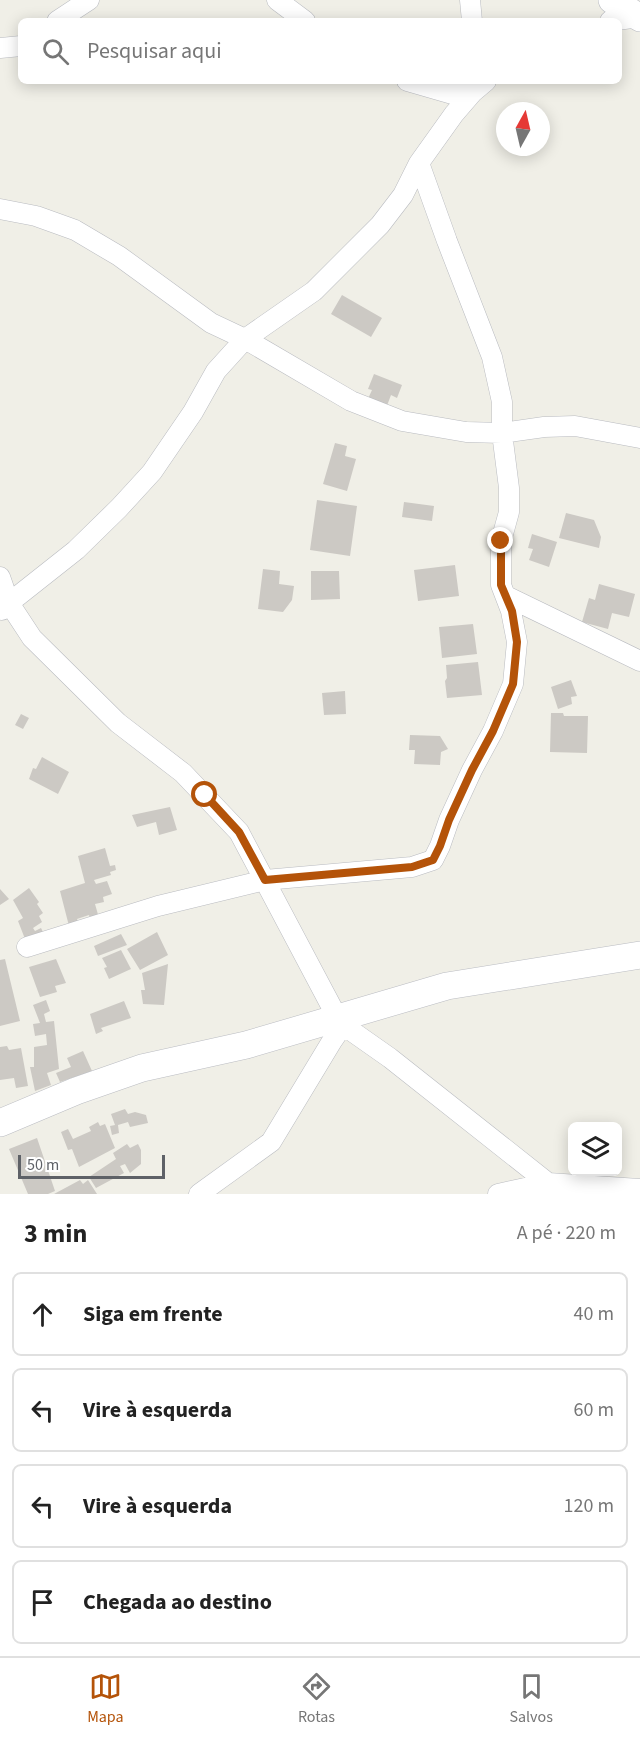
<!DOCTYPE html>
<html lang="pt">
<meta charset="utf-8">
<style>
:root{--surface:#fff;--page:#f6f6f6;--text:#222;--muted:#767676;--line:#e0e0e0;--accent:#b45309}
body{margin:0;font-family:"Source Sans 3",sans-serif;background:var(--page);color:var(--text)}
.controls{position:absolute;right:18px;bottom:18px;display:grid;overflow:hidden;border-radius:9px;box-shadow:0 3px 15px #0003}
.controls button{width:54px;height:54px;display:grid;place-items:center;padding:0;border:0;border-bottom:2px solid var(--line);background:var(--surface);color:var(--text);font:30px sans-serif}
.compass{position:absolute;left:496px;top:102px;width:54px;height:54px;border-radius:50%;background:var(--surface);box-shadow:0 3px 15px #0003;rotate:8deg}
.scale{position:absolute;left:18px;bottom:15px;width:147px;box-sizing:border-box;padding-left:6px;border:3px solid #5e6167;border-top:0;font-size:16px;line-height:21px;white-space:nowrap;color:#5e6167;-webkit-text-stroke:4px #fff;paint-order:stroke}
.stop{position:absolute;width:18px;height:18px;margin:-14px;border:4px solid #b45309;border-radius:50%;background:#fff}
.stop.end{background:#b45309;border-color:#fff;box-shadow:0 2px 6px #0008}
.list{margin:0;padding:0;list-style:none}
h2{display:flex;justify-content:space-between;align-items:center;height:78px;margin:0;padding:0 24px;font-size:26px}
h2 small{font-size:20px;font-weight:400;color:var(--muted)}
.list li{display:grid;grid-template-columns:39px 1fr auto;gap:18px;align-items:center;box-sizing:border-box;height:84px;margin:0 12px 12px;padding:0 12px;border:2px solid var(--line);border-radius:9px}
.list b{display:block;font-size:22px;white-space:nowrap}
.list em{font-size:20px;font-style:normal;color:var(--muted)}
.icon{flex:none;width:33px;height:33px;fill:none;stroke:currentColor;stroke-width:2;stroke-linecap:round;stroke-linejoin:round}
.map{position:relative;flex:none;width:640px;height:1194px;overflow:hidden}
.search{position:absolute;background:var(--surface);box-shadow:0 3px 15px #0003;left:18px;right:18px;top:18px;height:66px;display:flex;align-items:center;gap:15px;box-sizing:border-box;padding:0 21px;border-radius:9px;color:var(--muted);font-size:22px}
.sheet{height:462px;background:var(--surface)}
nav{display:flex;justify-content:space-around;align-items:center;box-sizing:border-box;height:84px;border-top:2px solid var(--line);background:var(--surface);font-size:16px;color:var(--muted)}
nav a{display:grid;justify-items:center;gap:3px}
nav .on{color:var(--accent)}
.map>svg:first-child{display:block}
</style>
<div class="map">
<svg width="640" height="1194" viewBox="0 0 640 1194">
<rect width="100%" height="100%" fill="#f0efe7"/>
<!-- building -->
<path fill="#ccc9c4" d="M 342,295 L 382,318 L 371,337 L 331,314 Z
M 374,374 L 402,385 L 397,398 L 391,395 L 385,411 L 366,403 L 372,390 L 368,389 Z
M 335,443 L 347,446 L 345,456 L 356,459 L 347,491 L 323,484 Z
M 317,500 L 357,506 L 350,556 L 310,550 Z
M 404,502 L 434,506 L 432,521 L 402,517 Z
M 566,513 L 594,520 L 601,537 L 599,548 L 559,538 Z
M 532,534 L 557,542 L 549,567 L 529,560 L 533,549 L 528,548 Z
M 455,565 L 459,596 L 418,601 L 414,570 Z
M 263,569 L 280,571 L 279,584 L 294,586 L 292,600 L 283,612 L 258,609 Z
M 311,571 L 339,571 L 340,599 L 311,600 Z
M 599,584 L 635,594 L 629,617 L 612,613 L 608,629 L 582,622 L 589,598 L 595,600 Z
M 473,624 L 477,654 L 442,658 L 439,627 Z
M 478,662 L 482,695 L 447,698 L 445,681 L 447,678 L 446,665 Z
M 571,680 L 577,696 L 571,697 L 572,704 L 558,709 L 551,687 Z
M 345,691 L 346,714 L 324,715 L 322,693 Z
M 551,713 L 563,713 L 564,716 L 588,716 L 587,753 L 550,752 Z
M 21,714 L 29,718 L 23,729 L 15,725 Z
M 410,735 L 440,736 L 448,749 L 441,752 L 440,765 L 414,764 L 415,750 L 409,750 Z
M 42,757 L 69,772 L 58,794 L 29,779 L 33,768 L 36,769 Z
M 170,807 L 177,830 L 159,835 L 156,822 L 137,827 L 132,815 Z
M 105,848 L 110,866 L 115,865 L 116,870 L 110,872 L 111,875 L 94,880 L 96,884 L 107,881 L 112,894 L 103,897 L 104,902 L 95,904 L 99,918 L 91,921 L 89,915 L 77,919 L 79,924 L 69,926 L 60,891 L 85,883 L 78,856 Z
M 29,888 L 39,902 L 37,904 L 43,913 L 39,916 L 42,922 L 33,928 L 35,931 L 41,928 L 46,938 L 27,944 L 18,921 L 23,918 L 13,900 Z
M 0,889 L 9,899 L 0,905 Z
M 157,932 L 168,955 L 140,970 L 127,949 Z
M 121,934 L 127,945 L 98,956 L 94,946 Z
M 121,950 L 131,969 L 109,979 L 104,968 L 107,967 L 102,958 Z
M 5,959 L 20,1021 L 0,1026 L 0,960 Z
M 56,959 L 66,983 L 55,986 L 57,992 L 40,997 L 29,967 Z
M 168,964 L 164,1005 L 143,1004 L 141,990 L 145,990 L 142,973 Z
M 46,1000 L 50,1011 L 44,1014 L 46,1022 L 54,1021 L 59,1069 L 47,1073 L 51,1085 L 35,1091 L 30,1067 L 34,1067 L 34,1047 L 47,1045 L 46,1034 L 35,1036 L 33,1024 L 40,1023 L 33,1005 Z
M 124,1001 L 131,1018 L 101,1028 L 103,1031 L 96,1034 L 90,1014 Z
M 7,1046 L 9,1050 L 21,1048 L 28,1086 L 16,1088 L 14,1078 L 0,1080 L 0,1047 Z
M 83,1051 L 92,1071 L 60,1082 L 56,1073 L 71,1067 L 67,1058 Z
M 125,1109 L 128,1114 L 135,1112 L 146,1115 L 148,1123 L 130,1127 L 128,1122 L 118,1125 L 119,1133 L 112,1135 L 110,1126 L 115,1125 L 111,1114 Z
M 98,1122 L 100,1126 L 105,1124 L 115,1148 L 79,1167 L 72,1149 L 68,1150 L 61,1132 L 68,1129 L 73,1139 L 91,1131 L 89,1127 Z
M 37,1138 L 55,1191 L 48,1194 L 28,1194 L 9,1149 Z
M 127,1144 L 130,1148 L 138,1144 L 141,1150 L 141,1164 L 130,1173 L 125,1164 L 120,1166 L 124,1173 L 96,1188 L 89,1177 L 116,1159 L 113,1153 Z
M 80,1180 L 83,1184 L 88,1180 L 97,1194 L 54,1194 Z"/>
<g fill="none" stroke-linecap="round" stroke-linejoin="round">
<!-- street casing -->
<g stroke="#b9bbc0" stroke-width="21">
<path id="street" d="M 277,0 L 305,21
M 470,0 L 472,21
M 57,21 L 89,0
M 610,21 L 640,17
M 0,48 L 21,46
M 407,81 L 452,94 L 468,88 L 473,92
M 0,209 L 36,216 L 75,230 L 119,256 L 211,323 L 245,339 L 351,401 L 402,421 L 466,432 L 502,433 L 544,427 L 575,426 L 640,438
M 0,577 L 9,603 L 32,638 L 118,723 L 183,773 L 239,832 L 338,1019 L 343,1025 L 390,1058 L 548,1183 L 554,1194
M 506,596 L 640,661
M 2,610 L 9,603 L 76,550 L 119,508 L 152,472 L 193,412 L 216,371 L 245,339 L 314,291 L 380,225 L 403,195 L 419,163 L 454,114 L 473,92 L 486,81
M 27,947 L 158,906 L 265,880 L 412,867 L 433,860 L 440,846 L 449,820 L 472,770 L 493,731 L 513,684 L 517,642 L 511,611 L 501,585 L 501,541 L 509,512 L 509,488 L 502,433 L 502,402 L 492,357 L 447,241 L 419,163
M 199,1194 L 271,1142 L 332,1041 L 343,1025
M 498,1194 L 548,1183 L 640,1189"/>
</g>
<!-- secondary casing -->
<g stroke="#babcc2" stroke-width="28">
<path id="secondary" d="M 612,0 L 640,18
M 0,1123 L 76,1091 L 142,1068 L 246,1045 L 447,986 L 640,955"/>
</g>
<!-- street -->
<use href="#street" stroke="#fff" stroke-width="20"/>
<!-- secondary -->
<use href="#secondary" stroke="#fff" stroke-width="27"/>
</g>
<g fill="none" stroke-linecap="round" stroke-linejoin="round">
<!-- route -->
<path stroke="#b45309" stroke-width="8" d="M 205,795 L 239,832 L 265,880 L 412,867 L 433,860 L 440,846 L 449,820 L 472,770 L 493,731 L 513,684 L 517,642 L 512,611 L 501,585 L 501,541"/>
</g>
</svg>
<div class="controls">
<button><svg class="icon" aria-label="layers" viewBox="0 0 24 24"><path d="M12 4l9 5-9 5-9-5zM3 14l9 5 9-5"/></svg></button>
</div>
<svg class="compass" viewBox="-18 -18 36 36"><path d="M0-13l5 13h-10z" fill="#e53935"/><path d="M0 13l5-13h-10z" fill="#767676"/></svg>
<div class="scale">50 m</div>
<div class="stop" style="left:205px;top:795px"></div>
<div class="stop end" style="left:501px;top:541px"></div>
<div class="search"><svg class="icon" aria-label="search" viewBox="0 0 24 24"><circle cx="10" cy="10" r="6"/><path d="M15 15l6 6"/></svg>Pesquisar aqui</div>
</div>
<section class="sheet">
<h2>3 min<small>A pé · 220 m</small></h2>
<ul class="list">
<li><svg class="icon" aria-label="ahead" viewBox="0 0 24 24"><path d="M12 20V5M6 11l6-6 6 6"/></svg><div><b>Siga em frente</b></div><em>40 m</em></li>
<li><svg class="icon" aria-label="left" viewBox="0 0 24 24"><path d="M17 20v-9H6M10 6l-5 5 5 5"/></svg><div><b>Vire à esquerda</b></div><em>60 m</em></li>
<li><svg class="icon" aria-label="left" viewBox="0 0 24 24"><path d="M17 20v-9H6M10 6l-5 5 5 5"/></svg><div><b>Vire à esquerda</b></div><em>120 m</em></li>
<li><svg class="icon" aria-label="arrive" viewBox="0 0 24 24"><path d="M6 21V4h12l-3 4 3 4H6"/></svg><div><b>Chegada ao destino</b></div></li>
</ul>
</section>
<nav>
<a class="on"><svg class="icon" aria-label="map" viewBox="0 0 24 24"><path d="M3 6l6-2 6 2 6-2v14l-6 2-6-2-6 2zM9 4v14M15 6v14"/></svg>Mapa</a>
<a><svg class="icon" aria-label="directions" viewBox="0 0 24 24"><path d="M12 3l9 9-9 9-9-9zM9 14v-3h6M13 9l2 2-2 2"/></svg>Rotas</a>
<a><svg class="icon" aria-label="saved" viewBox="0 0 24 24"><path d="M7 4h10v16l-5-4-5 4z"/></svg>Salvos</a>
</nav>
